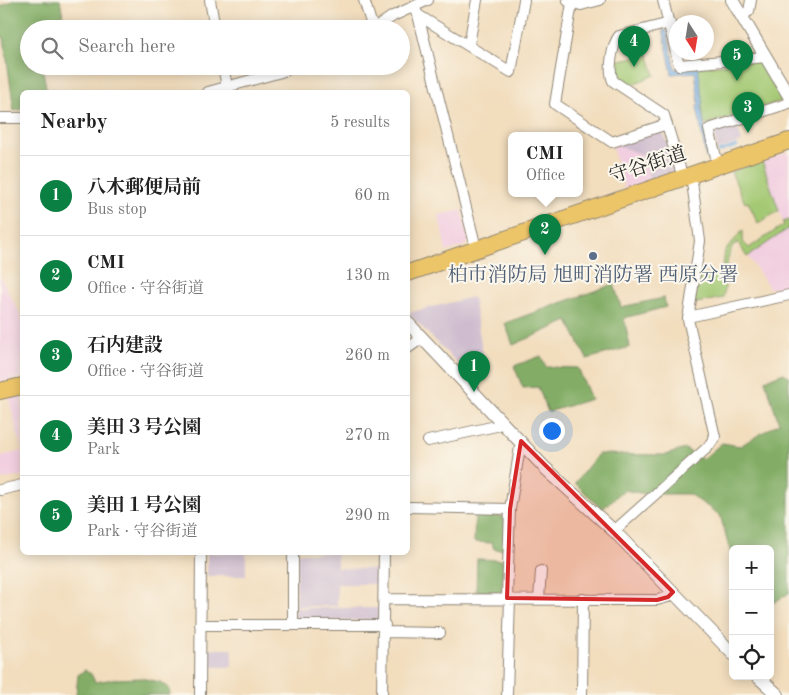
<!DOCTYPE html>
<meta charset="utf-8">
<style>
:root{--surface:#fff;--page:#f2f2f2;--text:#222;--muted:#767676;--line:#e0e0e0;--accent:#0b8043}
body{margin:0;font-family:"Old Standard TT","Noto Serif JP",serif;background:var(--page);color:var(--text)}
.controls{position:absolute;right:15px;bottom:15px;display:grid;overflow:hidden;border-radius:8px;box-shadow:0 2px 12px #0003}
.controls button{width:45px;height:45px;display:grid;place-items:center;padding:0;border:0;border-bottom:1px solid var(--line);background:var(--surface);color:var(--text);font:25px sans-serif}
.compass{position:absolute;left:669px;top:15px;width:45px;height:45px;border-radius:50%;background:var(--surface);box-shadow:0 2px 12px #0003;rotate:168deg}
.you{position:absolute;left:551px;top:430px;width:18px;height:18px;margin:-12px;border:4px solid #fff;border-radius:50%;background:#1a73e8;box-shadow:0 0 0 8px #1a73e833}
.badge{display:grid;place-items:center;width:32px;height:32px;border-radius:50%;background:var(--accent);color:#fff;font-size:16px;font-weight:700}
.pin{position:absolute;translate:-50% -41px;filter:drop-shadow(0 1px 2px #0008)}
.pin::after{content:'';position:absolute;top:26px;width:18px;height:15px;background:inherit;clip-path:polygon(0 0,100% 0,50% 100%)}
.popup{position:absolute;left:508px;top:132px;width:75px;height:65px;box-sizing:border-box;display:grid;place-content:center;border-radius:8px;background:var(--surface);filter:drop-shadow(0 1px 4px #0005);font-size:16px;white-space:nowrap;color:var(--muted)}
.popup b{font-size:19px;color:var(--text)}
.popup::after{content:'';position:absolute;left:50%;top:100%;margin-left:-10px;border:10px solid transparent;border-top-color:var(--surface)}
.list{margin:0;padding:0;list-style:none}
h2{display:flex;justify-content:space-between;align-items:center;height:65px;margin:0;padding:0 20px;font-size:21px}
h2 small{font-size:16px;font-weight:400;color:var(--muted)}
.list li{display:grid;grid-template-columns:32px 1fr auto;gap:15px;align-items:center;box-sizing:border-box;height:80px;padding:0 20px;border-top:1px solid var(--line)}
.list b{display:block;font-size:19px;white-space:nowrap}
.list p{margin:0;font-size:16px;white-space:nowrap;color:var(--muted)}
.list em{font-size:16px;font-style:normal;color:var(--muted)}
.icon{flex:none;width:28px;height:28px;fill:none;stroke:currentColor;stroke-width:2;stroke-linecap:round;stroke-linejoin:round}
.map{position:relative;flex:none;width:789px;height:695px;overflow:hidden}
.search{position:absolute;background:var(--surface);box-shadow:0 2px 12px #0003;left:20px;top:20px;width:390px;height:55px;display:flex;align-items:center;gap:12px;box-sizing:border-box;padding:0 18px;border-radius:28px;color:var(--muted);font-size:19px}
.panel{position:absolute;background:var(--surface);box-shadow:0 2px 12px #0003;left:20px;top:90px;width:390px;height:465px;border-radius:8px}
.map>svg:first-child{display:block}
</style>
<div class="map">
<svg width="789" height="695" viewBox="0 0 789 695">
<rect width="100%" height="100%" fill="#fbf7ec"/>
<filter id="ink" filterUnits="userSpaceOnUse"><feTurbulence type="fractalNoise" baseFrequency=".02" numOctaves="2"/><feDisplacementMap in="SourceGraphic" scale="10" xChannelSelector="R" yChannelSelector="G"/><feConvolveMatrix kernelMatrix="1 2 1 2 8 2 1 2 1" color-interpolation-filters="sRGB"/></filter>
<filter id="wash" filterUnits="userSpaceOnUse"><feTurbulence type="fractalNoise" baseFrequency=".0096" numOctaves="4" result="noise"/><feDisplacementMap in="SourceGraphic" scale="20" xChannelSelector="R" yChannelSelector="G"/><feGaussianBlur stdDeviation="1.12" result="paint"/><feColorMatrix in="noise" values="0 0 0 0 0 0 0 0 0 0 0 0 0 0 0 0 0 1.4 0 .05"/><feComposite in="paint" operator="in"/></filter>
<g filter="url(#wash)">
<rect width="100%" height="100%" fill="#f2ddbd"/>
<!-- built -->
<path fill="#f2cfe0" d="M 615,145 L 644,155 L 650,182 L 625,190 L 612,147 Z
M 789,152 L 789,220 L 783,222 L 762,161 Z
M 462,210 L 469,241 L 468,244 L 446,252 L 439,215 Z
M 789,228 L 789,285 L 770,289 L 748,256 Z
M 0,276 L 22,318 L 22,377 L 0,383 Z
M 22,391 L 22,476 L 0,480 L 0,456 L 22,451 L 8,395 Z"/>
<!-- industrial -->
<path fill="#cfbdcf" d="M 737,124 L 742,142 L 717,150 L 714,134 L 717,130 Z
M 659,130 L 663,132 L 676,169 L 674,173 L 650,182 L 644,155 L 615,145 Z
M 473,297 L 486,371 L 469,375 L 408,313 Z
M 207,553 L 246,553 L 246,576 L 207,576 Z
M 297,553 L 337,553 L 337,568 L 329,568 L 378,569 L 379,584 L 337,584 L 337,606 L 296,606 Z
M 295,608 L 380,608 L 379,620 L 295,621 Z
M 206,649 L 232,649 L 232,667 L 206,667 Z"/>
<!-- green -->
<path fill="#a4c974" stroke="#687a50" d="M 648,54 L 655,75 L 628,86 L 616,78 L 616,61 Z
M 759,61 L 764,64 L 783,96 L 781,101 L 704,125 L 698,67 Z
M 762,161 L 779,211 L 758,223 L 748,202 L 745,203 L 731,172 Z
M 789,220 L 789,228 L 747,257 L 738,242 C 723,251 728,280 723,298 L 691,304 L 700,275 L 721,275 L 721,281 L 725,251 L 743,230 L 743,242 L 749,248 L 784,225 L 783,222 Z"/>
<!-- forest -->
<path fill="#83ad66" stroke="#576c48" d="M 14,0 L 60,0 L 64,22 L 29,29 L 29,66 L 42,66 L 47,92 L 22,92 L 22,109 L 14,111 L 4,38 L 0,35 L 0,7 Z
M 614,284 L 621,307 L 664,298 L 666,307 L 624,318 L 630,347 L 587,359 L 568,321 L 513,345 L 505,323 Z
M 541,356 L 546,367 L 578,368 L 591,399 L 548,412 L 538,387 L 523,388 L 514,366 Z
M 784,373 L 789,377 L 789,593 L 770,605 L 770,549 L 733,549 L 733,561 L 720,515 L 689,494 L 646,494 L 624,490 L 602,509 L 575,483 L 598,454 L 665,455 L 685,449 L 703,459 L 722,443 L 740,446 L 779,423 L 765,380 Z
M 475,515 L 506,517 L 504,550 L 494,549 L 492,543 L 474,542 Z
M 477,559 L 503,560 L 502,592 L 476,591 Z
M 85,670 L 91,674 L 95,682 L 114,679 L 141,678 L 160,682 L 169,688 L 170,695 L 76,695 L 78,675 Z"/>
<!-- water -->
<path fill="#76afe6" stroke="#506d88" d="M 663,29 L 667,31 L 675,69 L 698,67 L 703,103 L 701,107 L 710,157 L 706,158 L 697,106 L 699,103 L 695,72 L 672,74 Z"/>
<g fill="none" stroke-linecap="round" stroke-linejoin="round">
<!-- stream -->
<path stroke="#76afe6" stroke-width="2.5" d="M 718,152 L 737,146"/>
</g>
</g>
<g filter="url(#ink)">
<g fill="none" stroke-linecap="round" stroke-linejoin="round">
<!-- minor casing -->
<g stroke="#8e8474" stroke-width="12">
<path id="minor" d="M 210,0 L 215,29
M 364,0 L 373,29
M 663,0 L 679,65 L 766,57
M 568,1 L 581,5 L 600,0
M 572,3 L 555,104 L 612,142 L 667,124
M 414,7 L 418,15 L 476,248
M 418,15 L 511,72 L 524,0
M 742,16 L 749,11 L 751,0
M 670,23 L 619,36 C 612,45 608,70 613,81 L 664,115 L 683,178
M 374,29 L 393,16 L 428,0
M 469,44 L 477,0
M 223,66 L 228,92
M 208,92 L 281,72 L 295,66
M 0,118 L 22,118
M 718,165 L 709,129 L 789,103
M 688,317 L 789,295
M 408,348 L 422,338
M 428,441 L 496,426 L 502,422
M 0,490 L 22,485
M 408,507 L 510,509
M 614,531 L 708,447 L 715,437 L 688,319 L 700,241 L 691,175
M 507,598 L 510,509 L 521,441
M 385,599 L 657,600 L 668,597 L 673,592
M 539,599 L 541,571
M 200,625 L 385,625
M 293,625 L 293,552
M 384,632 L 440,633
M 507,694 L 510,598
M 200,695 L 201,552
M 382,695 L 384,552
M 582,695 L 583,599"/>
</g>
<!-- tertiary casing -->
<g stroke="#8e8474" stroke-width="14">
<path id="tertiary" d="M 732,0 L 789,96
M 408,323 L 545,468 L 614,531 L 733,654
M 757,676 L 778,695"/>
</g>
<!-- primary casing -->
<g stroke="#8e8474" stroke-width="18">
<path id="primary" d="M 408,273 L 789,141
M 0,391 L 22,386"/>
</g>
<!-- minor -->
<use href="#minor" stroke="#fff" stroke-width="10"/>
<!-- tertiary -->
<use href="#tertiary" stroke="#fff" stroke-width="12"/>
<!-- primary -->
<use href="#primary" stroke="#edc569" stroke-width="16"/>
</g>
</g>
<!-- marked area -->
<path fill="#d62828" fill-opacity="0.2" stroke="#d62828" stroke-width="4" stroke-linejoin="round" d="M 521,441 L 673,592 L 668,597 L 657,600 L 507,598 L 510,509 Z"/>
<!-- markers -->
<circle fill="#5c6f8a" stroke="#fbf7ec" stroke-width="2" cx="593" cy="256" r="5"/>
<g text-anchor="middle" dominant-baseline="central" stroke-width="4" stroke-linejoin="round" paint-order="stroke">
<!-- street labels -->
<g font-size="20" fill="#2b2b2b" stroke="#fbf7ec">
<text transform="translate(648 166) rotate(-18)">守谷街道</text>
</g>
<!-- service labels -->
<g font-size="20" fill="#4e5e75" stroke="#fbf7ec">
<text x="593" y="276">柏市消防局 旭町消防署 西原分署</text>
</g>
</g>
</svg>
<div class="controls">
<button>+</button>
<button>−</button>
<button><svg class="icon" aria-label="locate" viewBox="0 0 24 24"><circle cx="12" cy="12" r="6"/><path d="M12 2v4M12 18v4M2 12h4M18 12h4"/></svg></button>
</div>
<svg class="compass" viewBox="-18 -18 36 36"><path d="M0-13l5 13h-10z" fill="#e53935"/><path d="M0 13l5-13h-10z" fill="#767676"/></svg>
<div class="you"></div>
<div class="pin badge" style="left:474px;top:392px">1</div>
<div class="pin badge" style="left:545px;top:255px">2</div>
<div class="popup"><b>CMI</b>Office</div>
<div class="pin badge" style="left:748px;top:133px">3</div>
<div class="pin badge" style="left:634px;top:67px">4</div>
<div class="pin badge" style="left:737px;top:81px">5</div>
<div class="search"><svg class="icon" aria-label="search" viewBox="0 0 24 24"><circle cx="10" cy="10" r="6"/><path d="M15 15l6 6"/></svg>Search here</div>
<section class="panel">
<h2>Nearby<small>5 results</small></h2>
<ul class="list">
<li><span class="badge">1</span><div><b>八木郵便局前</b><p>Bus stop</p></div><em>60 m</em></li>
<li><span class="badge">2</span><div><b>CMI</b><p>Office · 守谷街道</p></div><em>130 m</em></li>
<li><span class="badge">3</span><div><b>石内建設</b><p>Office · 守谷街道</p></div><em>260 m</em></li>
<li><span class="badge">4</span><div><b>美田３号公園</b><p>Park</p></div><em>270 m</em></li>
<li><span class="badge">5</span><div><b>美田１号公園</b><p>Park · 守谷街道</p></div><em>290 m</em></li>
</ul>
</section>
</div>
